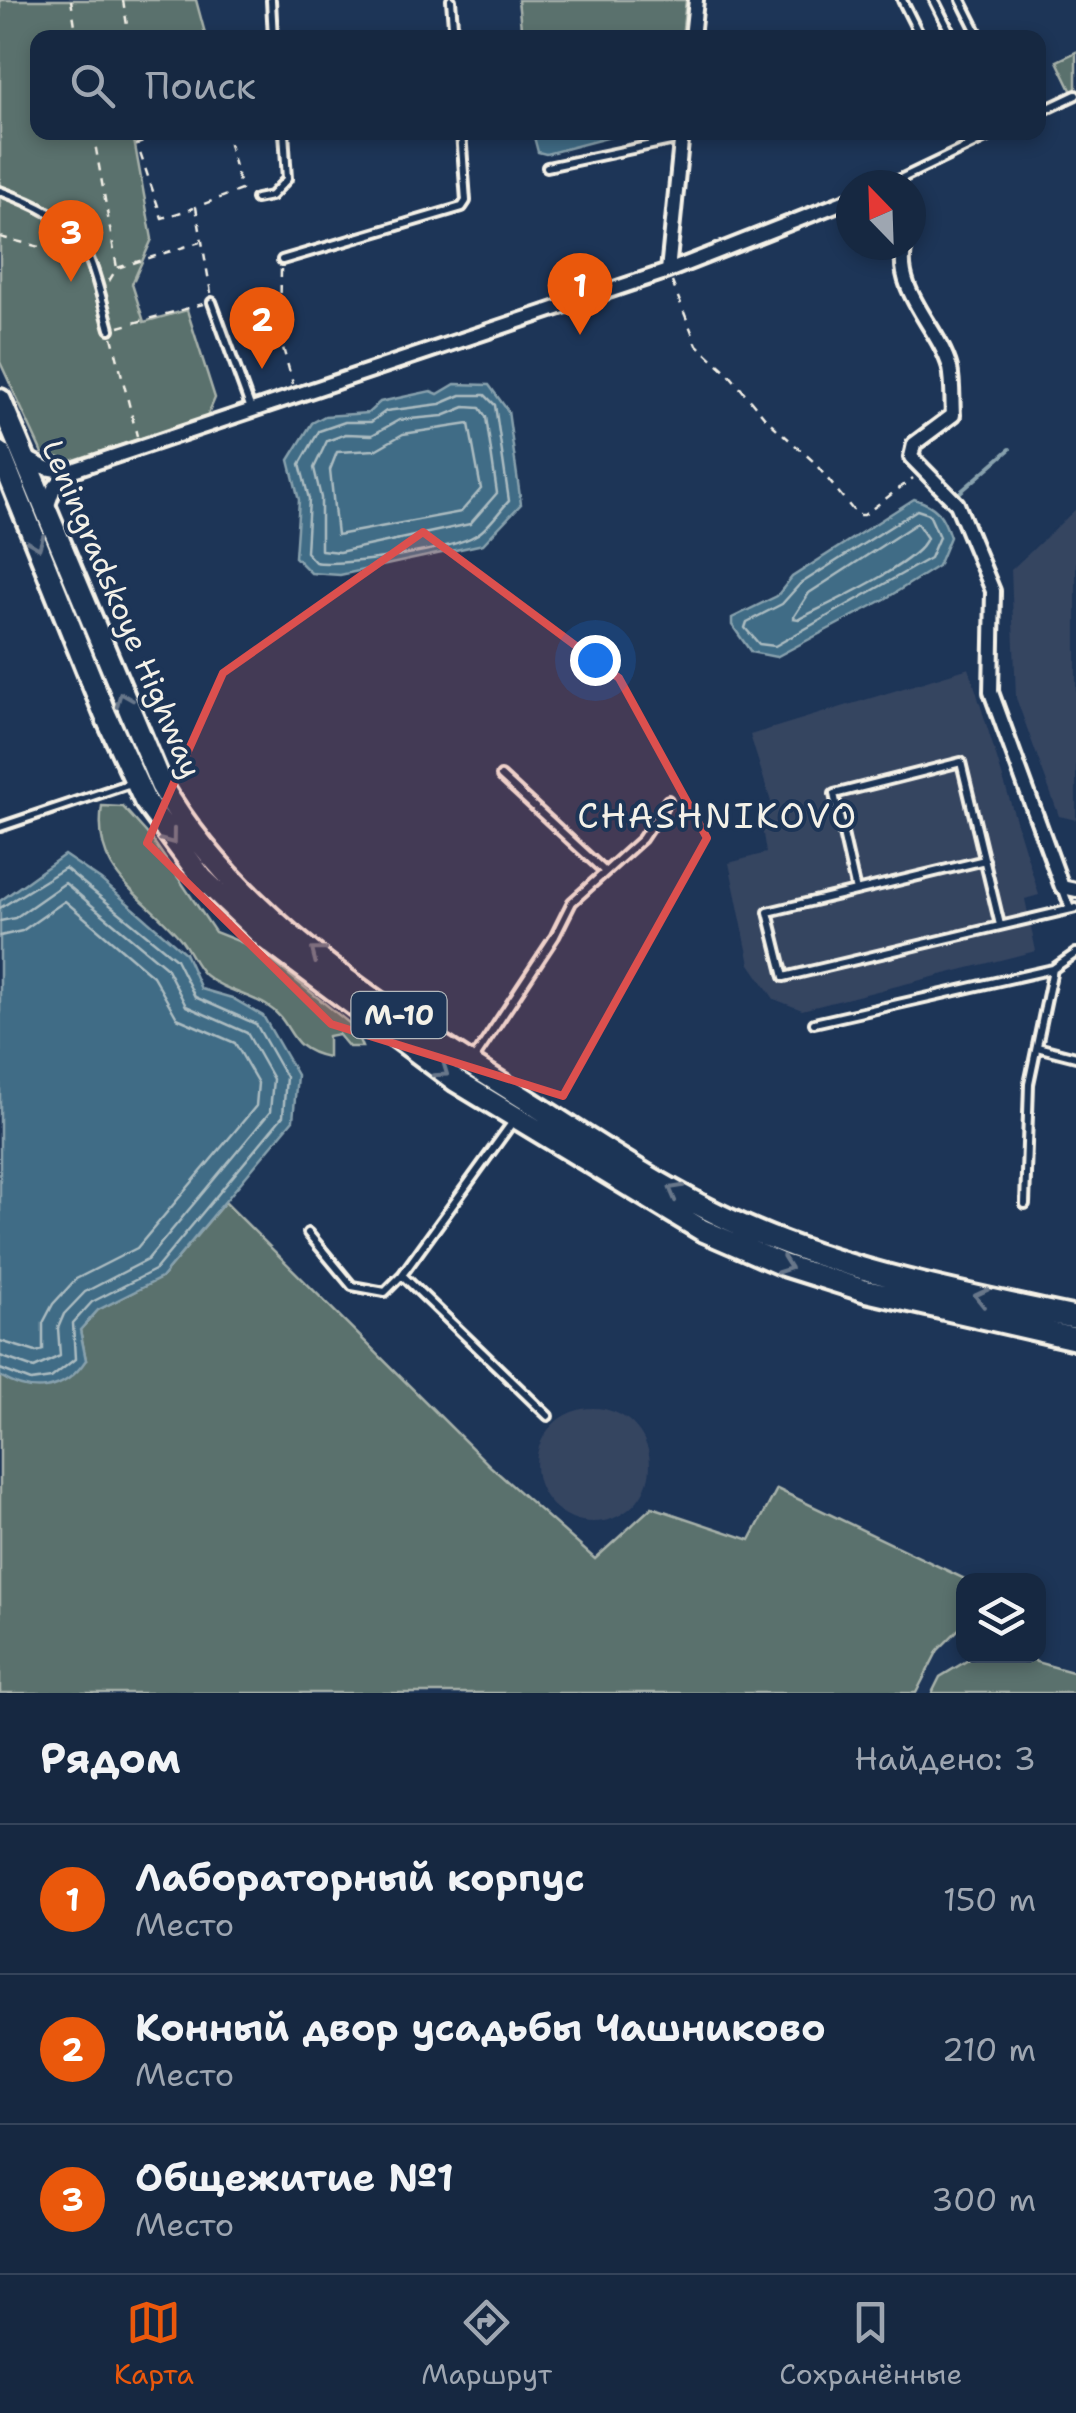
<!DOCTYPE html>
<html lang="ru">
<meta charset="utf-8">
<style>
:root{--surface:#162841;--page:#1f3048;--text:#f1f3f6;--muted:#9ea6b1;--line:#35445a;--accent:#ea580c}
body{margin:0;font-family:"Shantell Sans",sans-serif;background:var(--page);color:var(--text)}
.controls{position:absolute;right:30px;bottom:30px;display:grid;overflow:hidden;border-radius:20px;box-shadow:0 5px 15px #0003}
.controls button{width:90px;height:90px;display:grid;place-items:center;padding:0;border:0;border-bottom:2px solid var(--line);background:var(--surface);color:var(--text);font:50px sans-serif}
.compass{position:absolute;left:836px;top:170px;width:90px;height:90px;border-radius:50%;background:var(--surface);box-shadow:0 5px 15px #0003;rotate:337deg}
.you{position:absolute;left:595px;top:660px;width:35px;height:35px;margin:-25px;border:8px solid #fff;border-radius:50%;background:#1a73e8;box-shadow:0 0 0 15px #1a73e833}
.badge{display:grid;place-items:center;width:65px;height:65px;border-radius:50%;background:var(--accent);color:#fff;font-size:32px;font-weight:700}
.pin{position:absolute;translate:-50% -82px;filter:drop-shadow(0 2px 5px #0008)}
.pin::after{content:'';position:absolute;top:52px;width:35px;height:30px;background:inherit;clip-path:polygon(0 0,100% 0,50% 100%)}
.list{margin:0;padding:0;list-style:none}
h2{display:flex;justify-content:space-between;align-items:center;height:130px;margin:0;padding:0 40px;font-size:42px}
h2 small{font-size:32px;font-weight:400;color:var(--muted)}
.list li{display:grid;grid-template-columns:65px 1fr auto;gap:30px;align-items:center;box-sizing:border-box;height:150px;padding:0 40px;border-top:2px solid var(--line)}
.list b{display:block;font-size:38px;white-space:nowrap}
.list p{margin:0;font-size:32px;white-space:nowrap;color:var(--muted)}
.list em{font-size:32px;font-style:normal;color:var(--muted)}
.icon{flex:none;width:55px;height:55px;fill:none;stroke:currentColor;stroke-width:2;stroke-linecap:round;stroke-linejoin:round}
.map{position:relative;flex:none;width:1076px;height:1693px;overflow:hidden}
.search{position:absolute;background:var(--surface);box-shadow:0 5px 15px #0003;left:30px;right:30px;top:30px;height:110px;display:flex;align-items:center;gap:25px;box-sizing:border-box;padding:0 35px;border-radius:20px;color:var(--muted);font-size:38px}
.sheet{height:580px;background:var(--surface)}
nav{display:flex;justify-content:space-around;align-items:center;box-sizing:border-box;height:140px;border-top:2px solid var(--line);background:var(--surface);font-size:28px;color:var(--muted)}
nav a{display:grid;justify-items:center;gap:5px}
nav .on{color:var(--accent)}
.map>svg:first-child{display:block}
</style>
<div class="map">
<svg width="1076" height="1693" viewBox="0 0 1076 1693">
<rect width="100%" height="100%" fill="#1d3557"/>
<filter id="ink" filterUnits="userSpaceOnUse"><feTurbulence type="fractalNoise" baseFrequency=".01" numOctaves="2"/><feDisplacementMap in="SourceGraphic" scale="20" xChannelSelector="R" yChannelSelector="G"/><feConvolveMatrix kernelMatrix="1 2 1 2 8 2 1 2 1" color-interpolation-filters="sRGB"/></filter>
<g filter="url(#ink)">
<!-- built -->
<path fill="#344461" d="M 1076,509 L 1076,820 L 1059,816 L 1016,698 L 1011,570 Z
M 969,668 L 1039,895 L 1025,899 L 1036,951 L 802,1010 L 774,999 L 750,964 L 729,863 L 766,853 L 760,816 L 771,802 L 750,735 Z
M536 1465a57 57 0 1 1 114 0a57 57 0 1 1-114 0Z"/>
<!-- green -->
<path fill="#5a716d" stroke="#a7b1aa" stroke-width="2.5" d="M 0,0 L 196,0 L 206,37 L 38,38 L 38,132 L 155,133 L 134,140 L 152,239 L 132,284 L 144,322 L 187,310 L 215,398 L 207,417 L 71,461 L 42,453 L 0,362 Z
M 518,0 L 686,0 L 682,37 L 522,37 Z
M 1076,52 L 1076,95 L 1074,96 L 1057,61 Z
M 102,806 L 123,807 L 152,839 L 215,932 L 256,948 L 354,1027 L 362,1047 L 349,1047 L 338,1034 L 328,1036 L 328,1057 C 284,1048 296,1023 266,1005 C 247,994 223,990 205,975 C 194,965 189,948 179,937 C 140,892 92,874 102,806 Z
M 225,1202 L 490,1466 L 595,1559 L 652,1507 L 750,1540 L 777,1489 L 967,1580 L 963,1625 L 938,1650 L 916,1693 L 0,1693 L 0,1376 L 86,1360 L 80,1330 L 98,1310 L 161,1278 Z
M 975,1656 L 1031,1656 L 1036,1662 L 1076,1673 L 1076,1693 L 932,1693 L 940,1677 Z"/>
<!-- water -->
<path fill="#406c86" stroke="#88a1ad" stroke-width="2.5" d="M 533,133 L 533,132 L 626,133 L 546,154 L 538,152 Z
M 455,384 L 489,385 L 508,411 L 521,504 L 483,544 L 340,575 L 311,573 L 295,557 L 299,500 L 289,460 L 312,423 L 325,416 L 368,413 L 380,402 L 431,391 L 438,394 Z
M 914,499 C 937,506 943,515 950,537 L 938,566 L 885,599 L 776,657 L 751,652 L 732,625 L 732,618 L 777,596 L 792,577 Z
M 64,855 L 101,880 L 185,953 L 201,989 L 232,998 L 263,1016 L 297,1075 L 293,1120 L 161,1278 L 98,1310 L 80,1330 L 86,1360 C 64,1393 31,1396 0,1376 L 0,901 Z"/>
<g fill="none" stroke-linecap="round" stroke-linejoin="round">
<!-- shore -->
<path stroke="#acbcc1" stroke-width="2.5" d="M 461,395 L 485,395 L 495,405 L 509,501 C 499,511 488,529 476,535 C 452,550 341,567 315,562 L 306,552 L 309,499 L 300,464 L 319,431 L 345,422 L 371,422 L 386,411 L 440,404 Z
M 465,407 L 480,408 L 486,417 L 497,493 L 470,524 L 339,552 L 321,550 L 321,498 L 314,468 L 327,441 L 346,434 L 372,435 L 399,420 L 443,416 Z
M 469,424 L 481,489 L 461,512 L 337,535 L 330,470 L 337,452 L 375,450 L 403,434 Z
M 917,510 L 929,514 L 939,537 L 930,558 L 775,646 L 759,644 L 745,628 L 747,622 L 782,604 L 800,584 Z
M 917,523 L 927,538 C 919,563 826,605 799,619 L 793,618 L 809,593 Z
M 0,908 L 65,868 L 176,959 L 195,997 L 256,1024 L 286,1077 L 283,1116 L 155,1270 L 92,1302 L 73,1323 L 75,1359 L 51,1378 L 31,1381 L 0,1369
M 0,921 L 15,918 L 65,883 L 166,967 L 186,1006 L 247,1033 L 273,1079 L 270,1112 L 147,1260 L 85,1292 L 64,1314 L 58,1328 L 60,1356 L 34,1368 L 0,1356
M 0,936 L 22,931 L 65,901 L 153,976 L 177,1018 L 235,1043 L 258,1083 L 256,1106 L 137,1248 L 76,1279 L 53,1304 L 43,1323 L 43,1350 L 36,1352 L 0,1341"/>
<!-- stream -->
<path stroke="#88a1ad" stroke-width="4" d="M 958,494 L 1010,449"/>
<!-- service casing -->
<g stroke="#f4f1e8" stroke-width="14">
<path id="service" d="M 271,0 L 273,38
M 451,0 L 454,38
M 902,0 L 921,38
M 934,0 L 953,38
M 961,0 L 980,38
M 1038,113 L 1076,95
M 547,167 L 680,139
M 894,182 L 998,132
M 0,191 C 88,223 87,245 110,329
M 256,199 L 271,196 L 287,179 L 284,132
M 282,260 L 462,207 L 466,201 L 461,132
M 212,302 L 251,409
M 501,776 L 603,870
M 0,827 L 131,783
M 985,860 L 768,912 L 784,977 L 1076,908
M 1062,887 L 1070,909
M 856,891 L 834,794 L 961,762 L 1000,925
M 814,1023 L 1053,969 L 1076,953
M 1037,1047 L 1076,1057
M 474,1059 L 555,936 L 572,902 L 642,839 L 668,800
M 1025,1204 L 1029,1084 L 1053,969
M 308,1233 L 352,1286 L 385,1292 L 402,1275 L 514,1120
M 402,1275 L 548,1416"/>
</g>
<!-- minor casing -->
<g stroke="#f4f1e8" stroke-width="20">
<path id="minor" d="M 692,38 L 696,0
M 887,185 L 895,185
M 905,245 C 892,290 939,327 950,368 C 953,382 952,400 953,415 L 914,444 L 911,457 L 957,504 L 993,591 L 991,692 L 1062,887 L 1076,890
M 668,271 L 851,199
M 25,457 L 46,468 L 67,472 L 668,271 L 682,132
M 47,508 L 54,488 L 67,472"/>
</g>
<!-- trunk casing -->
<g stroke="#f4f1e8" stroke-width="28">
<path id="trunk" d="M 0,400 L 161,785 C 243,927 403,1021 538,1107 C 611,1154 687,1205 769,1237 C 867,1276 973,1296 1076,1318
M 0,453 L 105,714 L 145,801 L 202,878 L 267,940 L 456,1081 L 702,1230 L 783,1265 L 866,1291 L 1076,1339"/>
</g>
<!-- path -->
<path stroke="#f4f1e8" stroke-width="2.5" stroke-dasharray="8 8" stroke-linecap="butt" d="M 71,0 L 77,38
M 123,0 L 129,38
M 93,132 L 117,268
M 173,133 L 137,144 L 162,218 L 194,208
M 0,237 L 76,256
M 281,269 L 280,337 L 293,384
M 109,281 L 117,268 L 200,242
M 672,282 L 697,345 L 728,373 L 766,419 L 813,461 L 857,515 L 864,515 L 913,478
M 211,293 L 196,207 L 241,190 L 226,132
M 119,327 L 203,304
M 112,337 L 137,436"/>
<!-- service -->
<use href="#service" stroke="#1d3557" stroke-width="6"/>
<!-- minor -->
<use href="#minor" stroke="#1d3557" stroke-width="12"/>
<!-- trunk -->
<use href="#trunk" stroke="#1d3557" stroke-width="20"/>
</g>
<!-- one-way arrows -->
<defs><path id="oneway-chevron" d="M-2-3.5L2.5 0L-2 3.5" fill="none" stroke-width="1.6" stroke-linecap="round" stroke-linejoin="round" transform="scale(2.5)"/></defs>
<g stroke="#68778a">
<use href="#oneway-chevron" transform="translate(37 543) rotate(69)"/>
<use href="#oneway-chevron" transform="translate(123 699) rotate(-112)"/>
<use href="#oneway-chevron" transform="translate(170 838) rotate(53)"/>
<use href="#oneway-chevron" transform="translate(317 953) rotate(-142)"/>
<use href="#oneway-chevron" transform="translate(442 1071) rotate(35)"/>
<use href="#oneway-chevron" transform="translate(675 1191) rotate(-151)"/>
<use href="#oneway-chevron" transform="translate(785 1266) rotate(20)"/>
<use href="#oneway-chevron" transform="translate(981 1297) rotate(-167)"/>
</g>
</g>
<!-- marked area -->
<path fill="#dc504e" fill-opacity="0.2" stroke="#dc504e" stroke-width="8" stroke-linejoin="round" d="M 423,532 L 619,678 L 707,838 L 563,1096 L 331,1024 L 147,843 L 223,673 Z"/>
<g text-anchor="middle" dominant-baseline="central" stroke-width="8" stroke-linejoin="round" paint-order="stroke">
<!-- shield labels -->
<rect fill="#1d3557" stroke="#b4b9bc" stroke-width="2.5" x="351.5" y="992" width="95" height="46" rx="8"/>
<g font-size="28" font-weight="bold" fill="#f4f1e8">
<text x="399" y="1015">М-10</text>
</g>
<!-- street labels -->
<g font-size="30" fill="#f4f1e8" stroke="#1d3557">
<text transform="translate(122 609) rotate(67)">Leningradskoye Highway</text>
</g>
<!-- quarter labels -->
<g font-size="35" letter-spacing="2.5" fill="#f4f1e8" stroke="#1d3557">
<text x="718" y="815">CHASHNIKOVO</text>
</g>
</g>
</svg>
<div class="controls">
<button><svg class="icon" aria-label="layers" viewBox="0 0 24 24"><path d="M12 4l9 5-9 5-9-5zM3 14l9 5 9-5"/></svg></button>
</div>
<svg class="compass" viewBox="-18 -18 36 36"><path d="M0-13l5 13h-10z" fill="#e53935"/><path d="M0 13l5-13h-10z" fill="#9ea6b1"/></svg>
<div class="you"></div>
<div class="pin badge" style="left:580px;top:335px">1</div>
<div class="pin badge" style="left:262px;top:369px">2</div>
<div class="pin badge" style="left:71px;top:282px">3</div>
<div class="search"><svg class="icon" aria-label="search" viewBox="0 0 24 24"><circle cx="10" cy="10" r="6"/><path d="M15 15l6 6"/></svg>Поиск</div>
</div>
<section class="sheet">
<h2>Рядом<small>Найдено: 3</small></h2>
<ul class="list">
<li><span class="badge">1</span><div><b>Лабораторный корпус</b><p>Место</p></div><em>150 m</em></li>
<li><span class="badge">2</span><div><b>Конный двор усадьбы Чашниково</b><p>Место</p></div><em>210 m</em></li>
<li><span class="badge">3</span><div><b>Общежитие №1</b><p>Место</p></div><em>300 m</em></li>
</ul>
</section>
<nav>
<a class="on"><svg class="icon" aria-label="map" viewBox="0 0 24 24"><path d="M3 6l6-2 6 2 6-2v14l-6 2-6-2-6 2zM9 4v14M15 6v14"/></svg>Карта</a>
<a><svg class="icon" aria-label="directions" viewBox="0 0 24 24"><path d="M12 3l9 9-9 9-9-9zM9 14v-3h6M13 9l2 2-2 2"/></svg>Маршрут</a>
<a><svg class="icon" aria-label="saved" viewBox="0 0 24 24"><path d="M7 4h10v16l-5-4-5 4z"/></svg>Сохранённые</a>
</nav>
